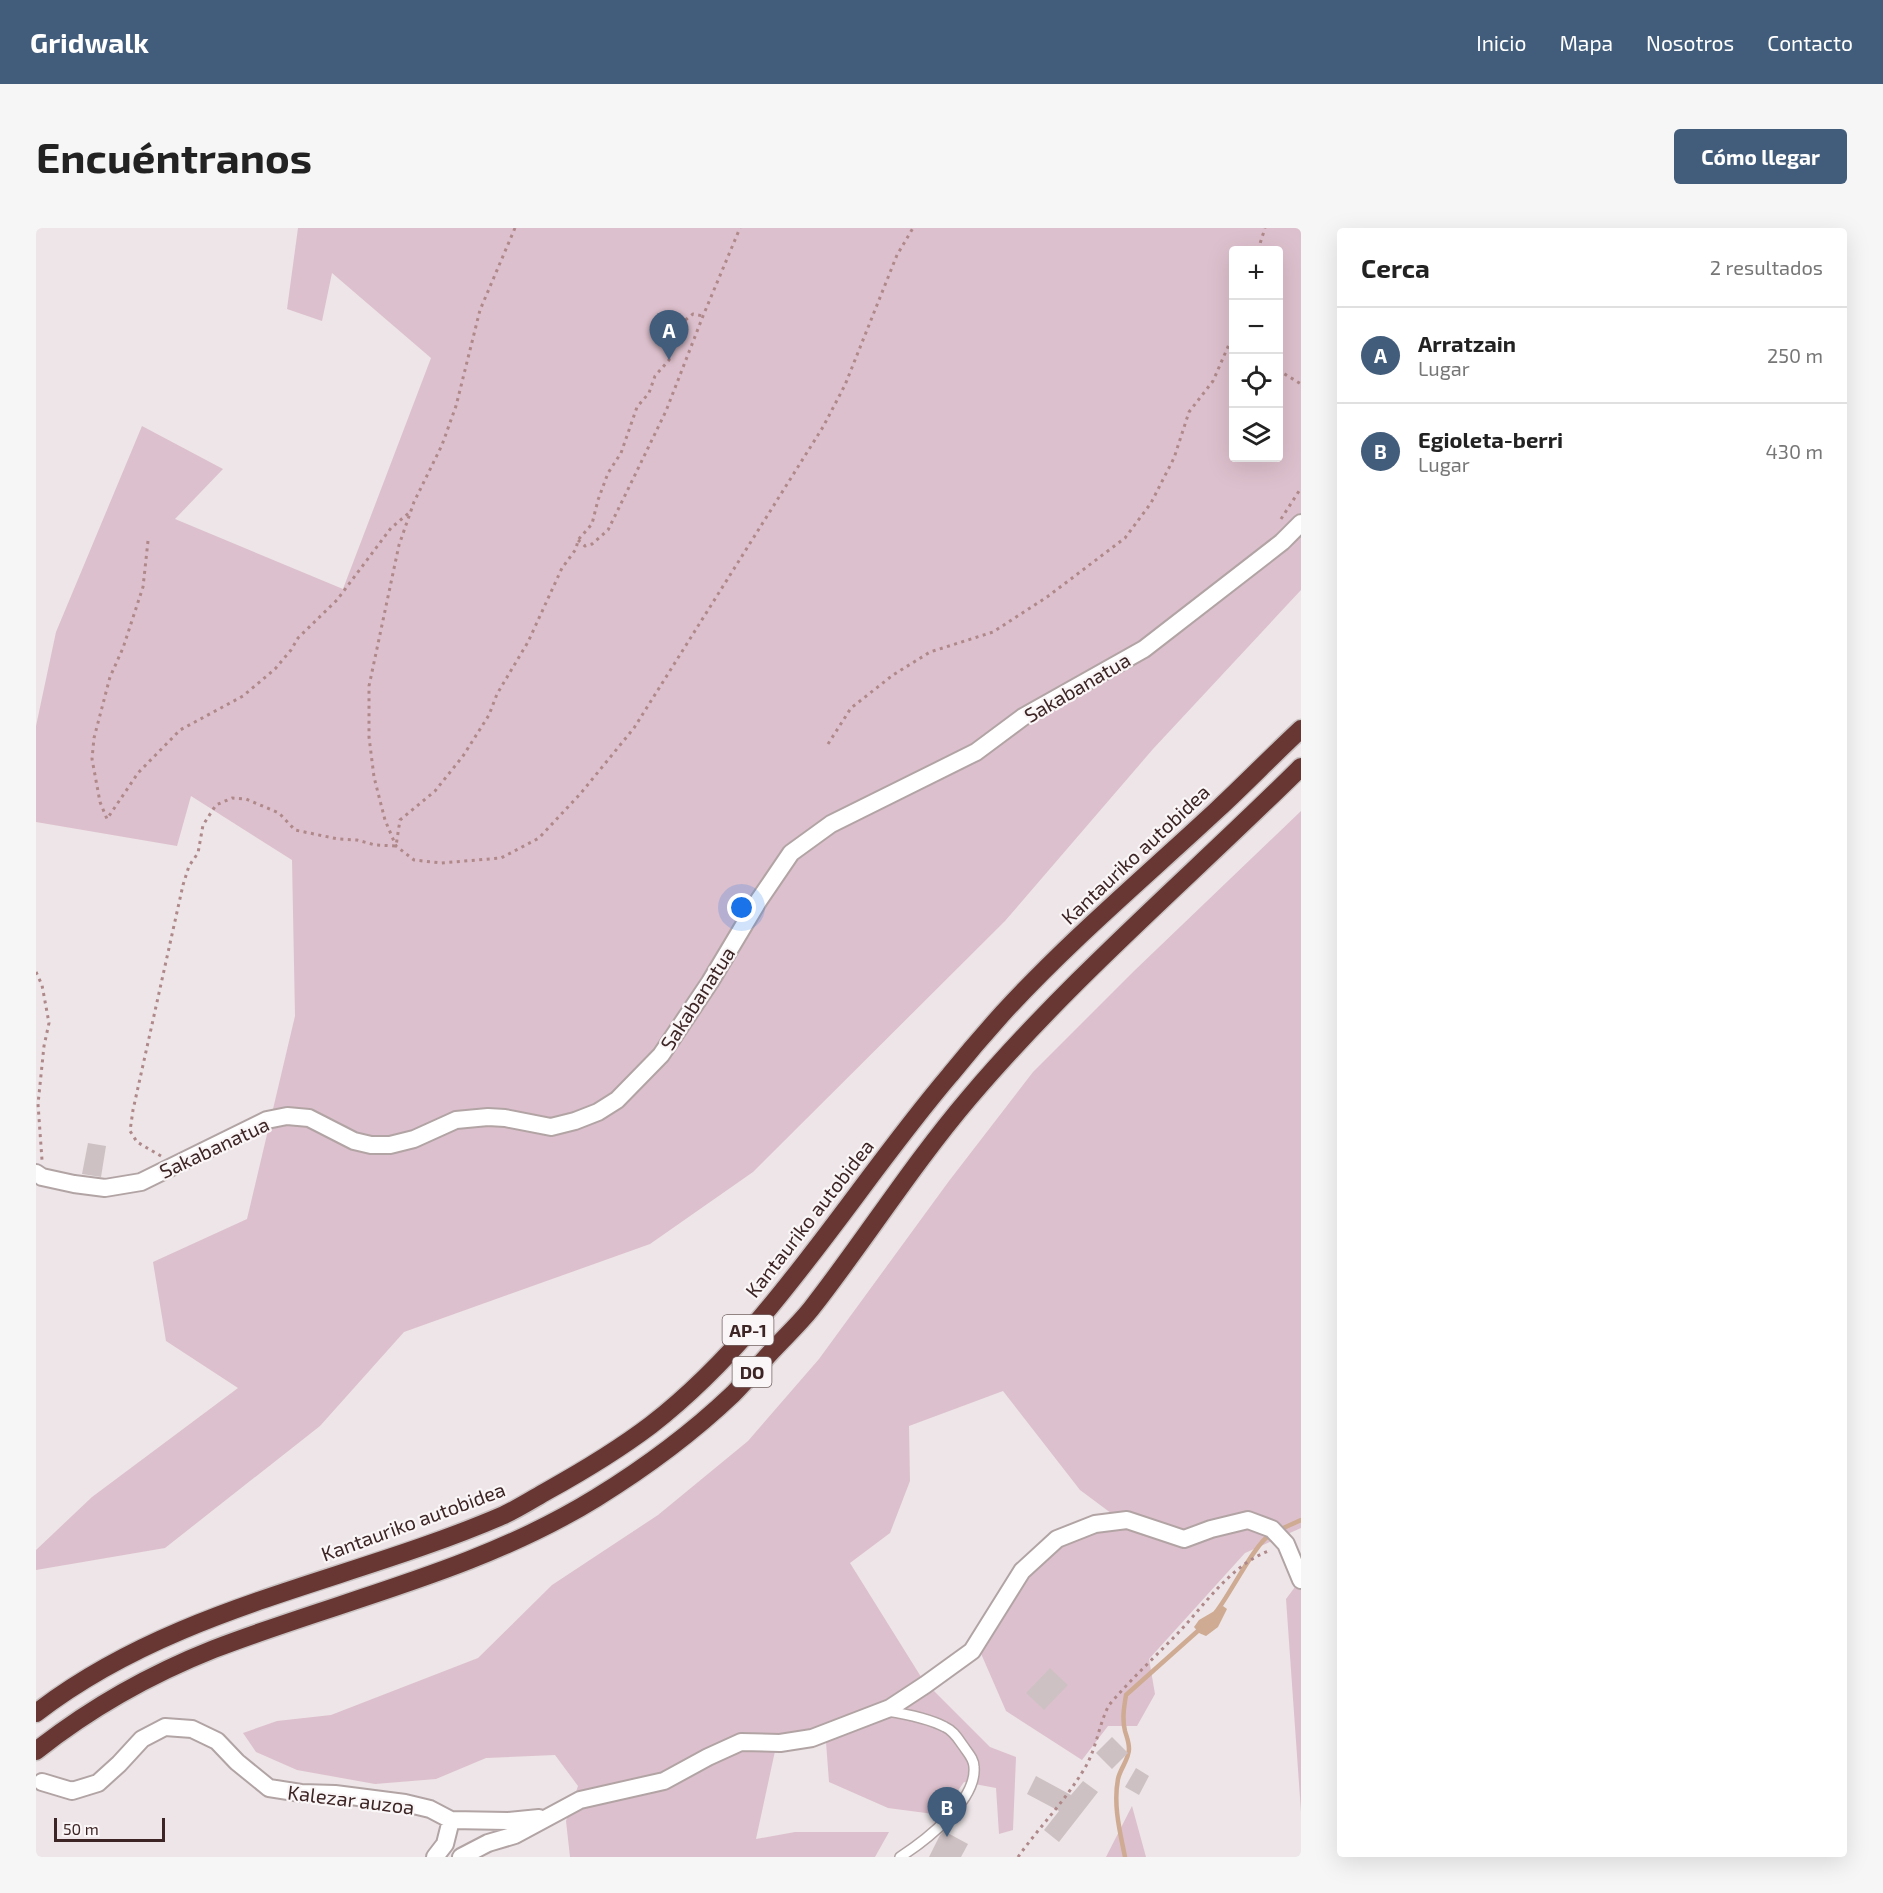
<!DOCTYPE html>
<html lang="es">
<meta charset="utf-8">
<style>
:root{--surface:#fff;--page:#f6f6f6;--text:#222;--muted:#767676;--line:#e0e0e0;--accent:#425d7b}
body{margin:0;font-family:"Exo 2",sans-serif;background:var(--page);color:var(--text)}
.controls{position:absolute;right:18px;top:18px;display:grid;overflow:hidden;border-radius:6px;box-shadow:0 6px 24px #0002}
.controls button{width:54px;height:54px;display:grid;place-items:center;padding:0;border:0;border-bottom:2px solid var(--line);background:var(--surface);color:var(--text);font:30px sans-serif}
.scale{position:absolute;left:18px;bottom:15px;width:111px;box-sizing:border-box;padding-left:6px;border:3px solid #3e2525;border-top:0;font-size:16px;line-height:21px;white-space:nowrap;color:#3e2525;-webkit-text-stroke:4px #faf6f7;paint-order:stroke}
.you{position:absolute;left:706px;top:680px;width:21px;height:21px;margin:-15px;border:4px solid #fff;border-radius:50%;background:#1a73e8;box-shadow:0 0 0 9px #1a73e833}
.badge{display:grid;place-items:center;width:39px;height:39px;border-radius:50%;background:var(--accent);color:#fff;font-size:20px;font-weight:700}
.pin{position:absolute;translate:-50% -50px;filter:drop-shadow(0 2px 3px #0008)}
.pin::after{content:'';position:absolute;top:32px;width:21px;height:18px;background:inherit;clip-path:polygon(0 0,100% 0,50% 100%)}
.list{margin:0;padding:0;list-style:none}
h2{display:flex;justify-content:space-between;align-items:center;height:78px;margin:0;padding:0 24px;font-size:26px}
h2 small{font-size:20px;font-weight:400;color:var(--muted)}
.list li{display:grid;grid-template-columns:39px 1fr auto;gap:18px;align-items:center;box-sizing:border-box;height:96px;padding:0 24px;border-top:2px solid var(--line)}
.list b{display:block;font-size:22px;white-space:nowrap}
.list p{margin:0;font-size:20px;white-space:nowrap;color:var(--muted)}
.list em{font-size:20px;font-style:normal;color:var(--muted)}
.icon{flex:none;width:33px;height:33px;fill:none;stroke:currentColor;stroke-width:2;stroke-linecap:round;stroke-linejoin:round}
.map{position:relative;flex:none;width:1265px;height:1629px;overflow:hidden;border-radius:6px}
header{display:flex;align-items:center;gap:36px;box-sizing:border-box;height:84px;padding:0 30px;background:var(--accent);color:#fff}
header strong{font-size:28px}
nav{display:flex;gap:33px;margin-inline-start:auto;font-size:21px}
.intro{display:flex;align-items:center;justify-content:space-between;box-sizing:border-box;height:144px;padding:0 36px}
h1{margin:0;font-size:42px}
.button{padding:15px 27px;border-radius:6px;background:var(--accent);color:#fff;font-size:21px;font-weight:700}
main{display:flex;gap:36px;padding:0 36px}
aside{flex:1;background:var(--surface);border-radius:6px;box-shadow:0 6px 24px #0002}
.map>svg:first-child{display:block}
</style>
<header>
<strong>Gridwalk</strong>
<nav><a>Inicio</a><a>Mapa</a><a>Nosotros</a><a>Contacto</a></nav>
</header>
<div class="intro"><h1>Encuéntranos</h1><a class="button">Cómo llegar</a></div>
<main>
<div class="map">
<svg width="1265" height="1629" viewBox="0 0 1265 1629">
<rect width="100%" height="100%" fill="#ede5e7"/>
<!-- green -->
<path fill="#ddc0cd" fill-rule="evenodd" d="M 262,0 L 1265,0 L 1265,362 L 1117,521 L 969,693 L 717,944 L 614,1016 L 368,1104 L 284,1198 L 129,1320 L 0,1342 L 0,1322 L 56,1269 L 202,1160 L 130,1113 L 117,1034 L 211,991 L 259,788 L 256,632 L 155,568 L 141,618 L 0,594 L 0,498 L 20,404 L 106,198 L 187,241 L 139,291 L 307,361 L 395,130 L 296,45 L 286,93 L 251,81 ZM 1198,22 L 1242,22 L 1242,230 L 1198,230 Z
M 1265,583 L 1265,1300 L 1209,1325 L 1113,1431 L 1119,1466 L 1101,1498 L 1072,1498 L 1046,1532 L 970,1483 L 943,1421 L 986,1351 L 1024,1314 L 1061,1302 L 1091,1297 L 1044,1262 L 967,1163 L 873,1198 L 874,1253 L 854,1305 L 814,1335 L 887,1452 L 954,1519 L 980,1529 L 977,1602 L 963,1606 L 960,1560 L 928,1554 L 905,1587 L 852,1580 L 793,1554 L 790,1514 L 739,1523 L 720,1611 L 759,1604 L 853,1604 L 839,1629 L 534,1629 L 530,1593 L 542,1558 L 519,1527 L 450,1530 L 400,1551 L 339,1556 L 261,1542 L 220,1524 L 207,1505 L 241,1493 L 295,1487 L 442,1430 L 516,1357 L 622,1287 L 712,1213 L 783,1131 L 913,953 L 997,844 L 1098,743 Z
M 1265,1351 L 1265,1584 L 1250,1371 Z
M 1096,1578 L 1110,1629 L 1070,1629 Z"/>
<!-- water -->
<path fill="#ceab92" d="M 1187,1378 L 1191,1381 L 1182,1399 L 1170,1408 L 1163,1405 L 1158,1399 L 1163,1392 Z"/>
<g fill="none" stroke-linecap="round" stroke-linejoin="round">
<!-- stream -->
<path stroke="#ceab92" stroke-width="4.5" d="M 1243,1302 L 1265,1292
M 1180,1384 C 1195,1365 1219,1315 1235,1306
M 1089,1629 C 1084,1604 1077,1577 1082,1551 C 1084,1541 1093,1531 1093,1521 C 1093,1514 1091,1510 1089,1503 C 1086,1491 1088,1479 1090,1467 L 1164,1401"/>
</g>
<!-- building -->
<path fill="#cec1c3" d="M 52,915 L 70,918 L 65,949 L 46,946 Z
M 1014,1440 L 1032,1457 L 1008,1482 L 990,1465 Z
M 1076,1509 L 1092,1525 L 1076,1541 L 1060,1525 Z
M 1100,1540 L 1113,1548 L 1103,1567 L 1089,1559 Z
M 1000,1548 L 1035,1567 L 1047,1553 L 1062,1564 L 1023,1614 L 1008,1602 L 1023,1583 L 991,1566 Z
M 908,1603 L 932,1616 L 925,1629 L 893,1629 L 904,1607 Z"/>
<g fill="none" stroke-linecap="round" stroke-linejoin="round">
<!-- service casing -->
<g stroke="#b2a4a5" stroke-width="12">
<path id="service" d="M 851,1483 C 870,1486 892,1490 909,1499 C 918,1503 922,1511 928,1519 C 932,1525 938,1531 938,1539 C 941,1573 889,1613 864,1629"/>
</g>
<!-- minor casing -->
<g stroke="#b2a4a5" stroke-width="20">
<path id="minor" d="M 0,945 L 6,949 L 38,956 L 69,960 L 105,954 L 231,892 L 251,888 L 273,890 L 318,913 L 335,917 L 354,917 L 378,911 L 420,892 L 452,889 L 469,890 L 515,899 L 539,893 L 562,884 L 581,872 L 625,827 L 674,754 L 723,672 L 755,625 L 795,596 L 940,524 L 987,489 L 1108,421 L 1246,314 L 1265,295
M 6,1554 L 36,1563 L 62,1555 L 83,1536 L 106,1511 L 129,1499 L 156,1501 L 181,1513 L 201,1534 L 233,1560 L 265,1565 L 299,1566 L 369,1575 L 394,1581 L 415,1592 L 409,1616 L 399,1629
M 415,1592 L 472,1593 L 503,1590
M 425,1629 L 452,1615 L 479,1607 L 544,1572 L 628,1553 L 672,1529 L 705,1514 L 744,1515 L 776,1510 L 854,1480 L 889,1457 L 936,1423 L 986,1343 L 1021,1311 L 1059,1296 L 1091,1292 L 1148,1311 L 1175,1301 L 1212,1292 L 1236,1301 L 1250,1316 L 1265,1352"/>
</g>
<!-- motorway casing -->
<g stroke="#c9c2c2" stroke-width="21">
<path id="motorway" d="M 0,1485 C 139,1378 311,1355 468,1287 C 483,1280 497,1271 511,1263 C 547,1243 582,1222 615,1197 C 735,1104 816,962 914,847 C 931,826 949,805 967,785 C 1034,712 1110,648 1182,581 C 1210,555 1237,527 1265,501
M 0,1523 C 53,1481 115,1446 178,1421 C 305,1372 442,1343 560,1270 C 607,1241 657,1204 697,1166 C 711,1152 723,1137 736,1123 C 749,1109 763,1096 775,1081 C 829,1012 876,937 933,870 C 1034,751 1154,649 1265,539"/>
</g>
<!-- path -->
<path stroke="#af888a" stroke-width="3" stroke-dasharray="3 4.5" stroke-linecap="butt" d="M 479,0 L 444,82 L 420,178 L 406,217 L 378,274 L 363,317 L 333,458 L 333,509 L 338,549 L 349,592 L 360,618 L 378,632 L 405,635 L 465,630 L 503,610 L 545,565 L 598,500 L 787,199 L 809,157 L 861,27 L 877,0
M 1222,22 L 1229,0
M 1242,142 L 1265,156
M 1245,291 L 1265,260
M 542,312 L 549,318 L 556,316 L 572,302 L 597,251 L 630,183 L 667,88 L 704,0
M 112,313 L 107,359 L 87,420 L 74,449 L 58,510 L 56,531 L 64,574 L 71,591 L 102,545 L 144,502 L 207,468 L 239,441 L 255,422 L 262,410 L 301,372 L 355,300 L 374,284
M 792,516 L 815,480 L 857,447 L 894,424 L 957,404 L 1011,369 L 1089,310 L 1115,275 L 1138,230 L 1153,184 L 1177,153 L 1198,105
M 0,744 L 6,757 L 13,795 L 8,818 L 2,876 L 6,932
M 125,928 L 101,914 L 94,903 L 97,882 L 147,657 L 153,638 L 162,625 L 167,597 L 180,577 L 196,570 L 210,571 L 243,585 L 259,602 L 302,611 L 321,612 L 339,617 L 360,618 L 364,592 L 399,563 L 427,528 L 453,487 L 461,466 L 492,414 L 526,340 L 540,321 L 542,312 L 556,296 L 562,272 L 572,245 L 585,225 L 601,179 L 613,165 L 619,148 L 633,132 L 637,117 L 648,93 L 657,86 L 667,88
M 982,1629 C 1004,1598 1031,1571 1050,1538 C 1061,1518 1063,1496 1073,1477 C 1095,1451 1120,1428 1143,1404 C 1171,1374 1196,1336 1235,1322"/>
<!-- service -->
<use href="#service" stroke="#fff" stroke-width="9"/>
<!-- minor -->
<use href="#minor" stroke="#fff" stroke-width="16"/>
<!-- motorway -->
<use href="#motorway" stroke="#683633" stroke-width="18"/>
</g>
<g text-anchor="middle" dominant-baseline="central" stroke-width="4.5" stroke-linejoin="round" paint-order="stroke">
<!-- shield labels -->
<g fill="#faf6f7" stroke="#766464" stroke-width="1.5">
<rect x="686.5" y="1087" width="51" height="30" rx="4.5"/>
<rect x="696.5" y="1129" width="39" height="30" rx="4.5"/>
</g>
<g font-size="18" font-weight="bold" fill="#3e2525">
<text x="712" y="1102">AP-1</text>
<text x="716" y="1144">DO</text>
</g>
<!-- street labels -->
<g font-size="20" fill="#3e2525" stroke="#faf6f7">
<text transform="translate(1041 459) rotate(-30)">Sakabanatua</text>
<text transform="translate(1099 626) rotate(-43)">Kantauriko autobidea</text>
<text transform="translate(661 770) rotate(-57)">Sakabanatua</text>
<text transform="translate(178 919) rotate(-25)">Sakabanatua</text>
<text transform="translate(773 990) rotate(-52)">Kantauriko autobidea</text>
<text transform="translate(377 1293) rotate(-20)">Kantauriko autobidea</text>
<text transform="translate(315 1571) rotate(7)">Kalezar auzoa</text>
</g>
</g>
</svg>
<div class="controls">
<button>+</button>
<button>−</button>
<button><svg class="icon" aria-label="locate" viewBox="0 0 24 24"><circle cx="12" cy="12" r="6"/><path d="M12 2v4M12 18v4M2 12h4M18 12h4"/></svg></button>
<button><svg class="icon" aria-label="layers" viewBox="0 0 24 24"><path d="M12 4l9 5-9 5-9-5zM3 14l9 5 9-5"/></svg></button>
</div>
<div class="scale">50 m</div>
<div class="you"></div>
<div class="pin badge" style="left:633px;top:132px">A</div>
<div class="pin badge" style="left:911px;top:1609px">B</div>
</div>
<aside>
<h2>Cerca<small>2 resultados</small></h2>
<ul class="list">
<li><span class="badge">A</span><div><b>Arratzain</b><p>Lugar</p></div><em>250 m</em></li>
<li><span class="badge">B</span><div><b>Egioleta-berri</b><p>Lugar</p></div><em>430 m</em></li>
</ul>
</aside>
</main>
